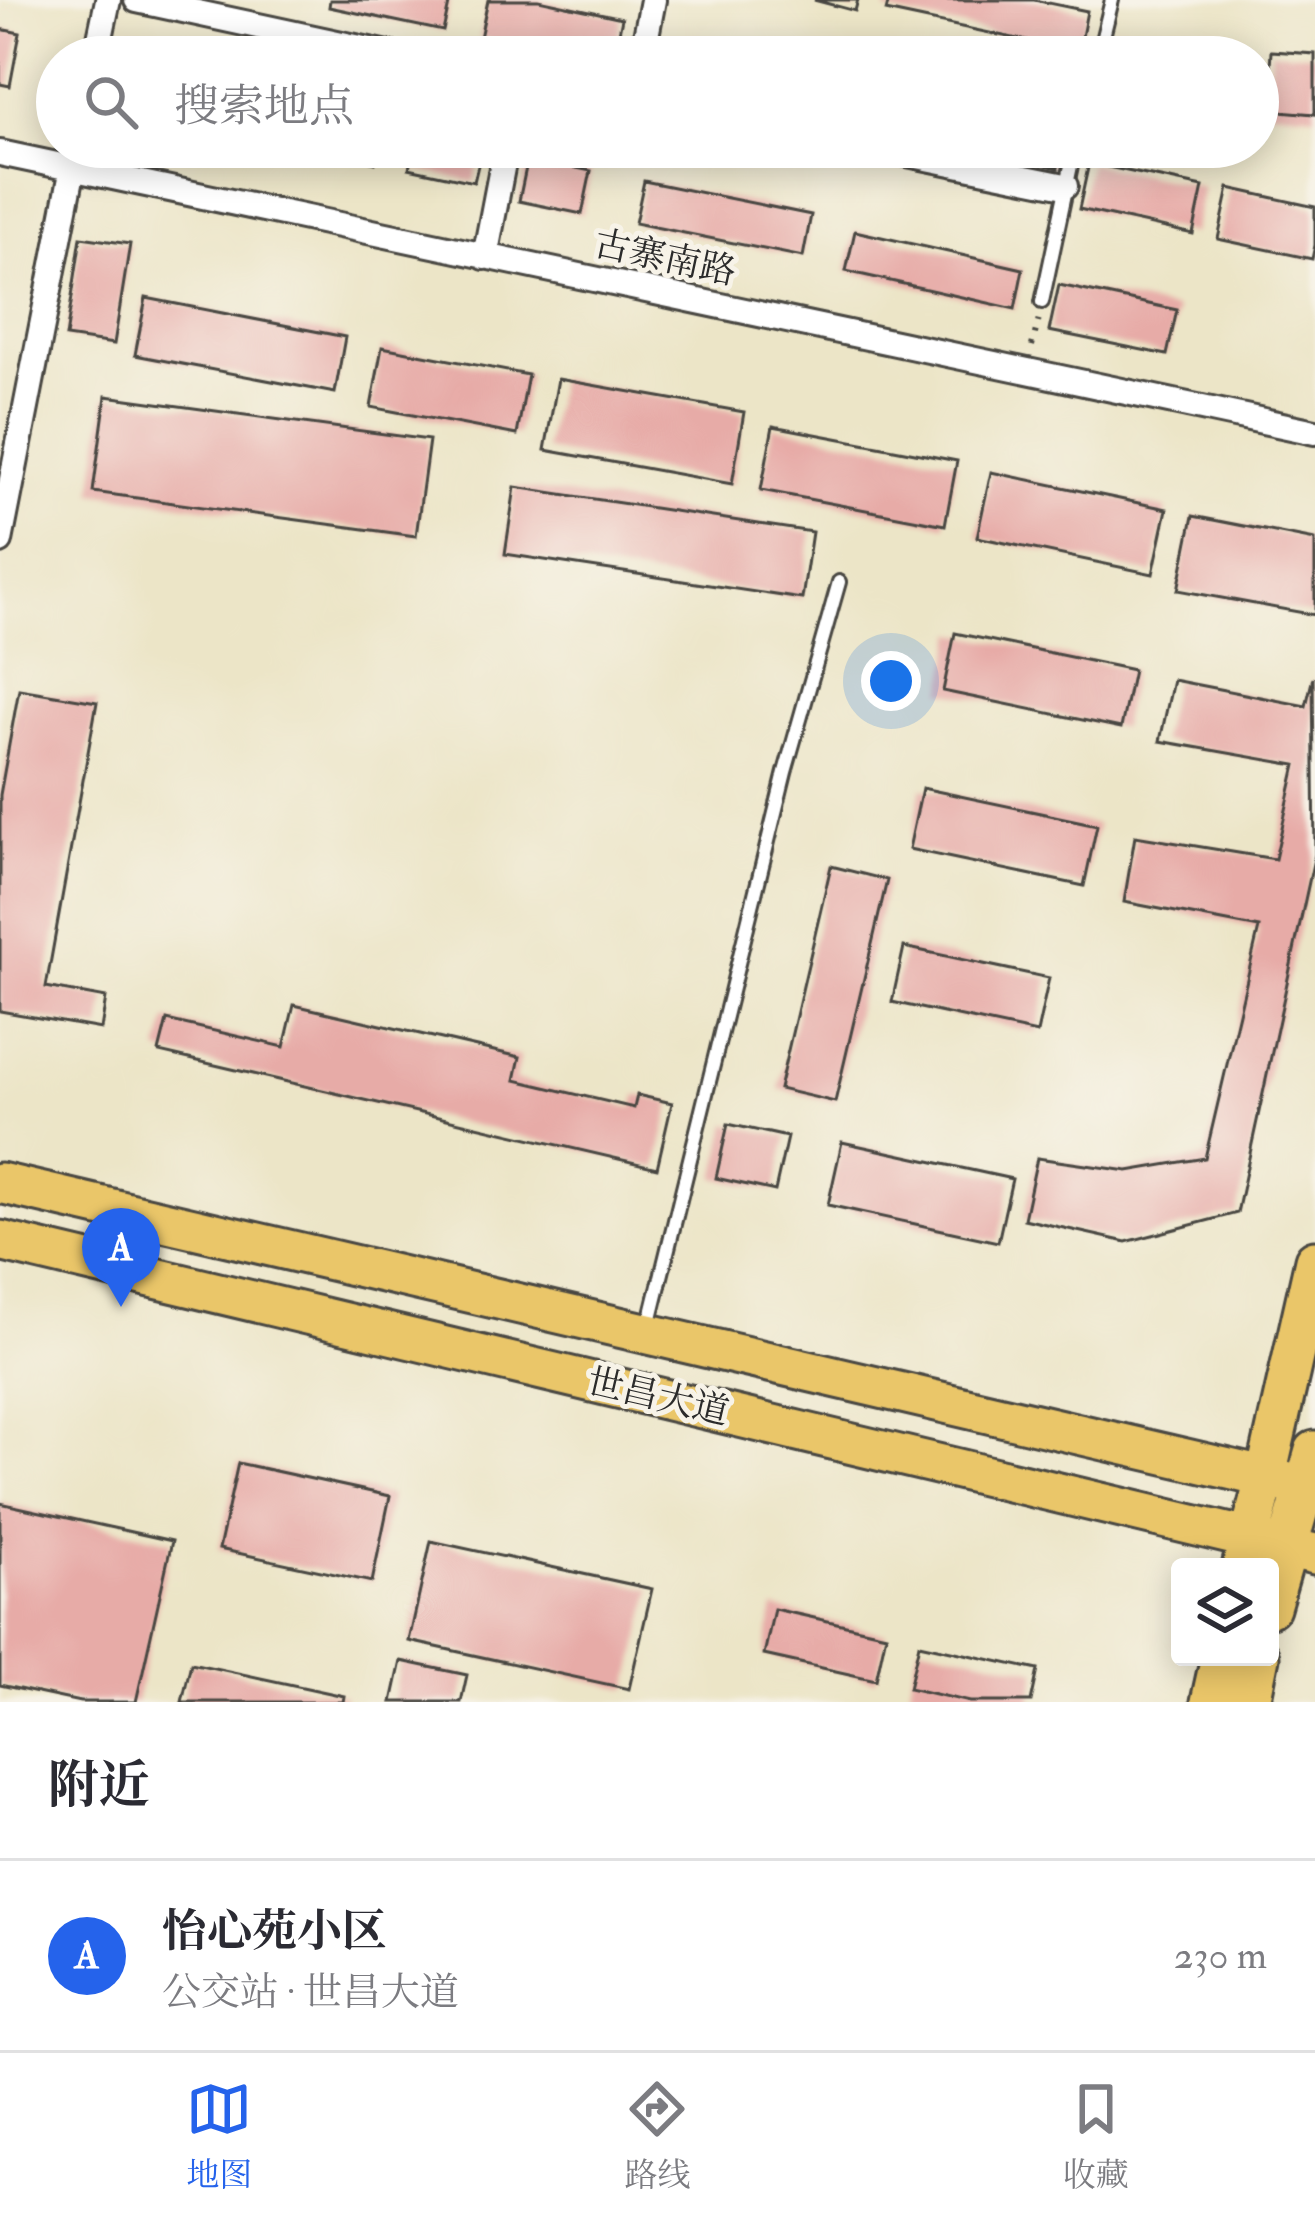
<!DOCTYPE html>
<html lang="zh">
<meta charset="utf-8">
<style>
:root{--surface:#fff;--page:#f2f2f3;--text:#2b2b33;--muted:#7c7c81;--line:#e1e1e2;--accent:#2563eb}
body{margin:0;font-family:"IM FELL Double Pica","Noto Serif SC",serif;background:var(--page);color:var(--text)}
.controls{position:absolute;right:36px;bottom:36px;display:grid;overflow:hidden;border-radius:12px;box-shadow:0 6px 30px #0003}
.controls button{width:108px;height:108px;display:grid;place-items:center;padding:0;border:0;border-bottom:3px solid var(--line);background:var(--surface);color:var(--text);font:60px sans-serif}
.you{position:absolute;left:891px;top:681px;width:42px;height:42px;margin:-30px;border:9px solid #fff;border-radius:50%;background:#1a73e8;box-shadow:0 0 0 18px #1a73e833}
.badge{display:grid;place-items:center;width:78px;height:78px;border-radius:50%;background:var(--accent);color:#fff;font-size:39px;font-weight:700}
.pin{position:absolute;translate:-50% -99px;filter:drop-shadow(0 3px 6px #0008)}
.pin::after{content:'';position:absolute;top:63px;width:42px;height:36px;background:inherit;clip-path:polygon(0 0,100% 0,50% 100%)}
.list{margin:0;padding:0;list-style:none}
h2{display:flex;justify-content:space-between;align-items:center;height:156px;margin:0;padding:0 48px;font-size:51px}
h2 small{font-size:39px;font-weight:400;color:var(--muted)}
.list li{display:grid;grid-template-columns:78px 1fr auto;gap:36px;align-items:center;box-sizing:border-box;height:192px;padding:0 48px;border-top:3px solid var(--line)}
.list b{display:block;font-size:45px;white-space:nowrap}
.list p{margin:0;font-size:39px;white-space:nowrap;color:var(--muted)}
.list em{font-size:39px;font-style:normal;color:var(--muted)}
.icon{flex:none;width:66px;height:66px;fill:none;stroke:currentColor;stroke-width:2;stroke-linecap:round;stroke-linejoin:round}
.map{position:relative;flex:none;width:1315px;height:1702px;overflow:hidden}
.search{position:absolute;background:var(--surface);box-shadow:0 6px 30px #0003;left:36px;right:36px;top:36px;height:132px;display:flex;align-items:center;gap:30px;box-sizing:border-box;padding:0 42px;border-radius:66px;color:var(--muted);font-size:45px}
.sheet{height:348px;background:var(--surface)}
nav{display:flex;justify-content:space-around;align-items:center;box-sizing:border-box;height:168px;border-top:3px solid var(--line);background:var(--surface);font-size:33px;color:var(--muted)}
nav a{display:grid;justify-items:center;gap:6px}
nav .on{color:var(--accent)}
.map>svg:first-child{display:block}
</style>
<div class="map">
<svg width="1315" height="1702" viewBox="0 0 1315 1702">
<rect width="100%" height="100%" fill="#f7f3e8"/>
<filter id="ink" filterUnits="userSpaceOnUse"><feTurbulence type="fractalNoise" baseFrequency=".00833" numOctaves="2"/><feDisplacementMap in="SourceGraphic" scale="24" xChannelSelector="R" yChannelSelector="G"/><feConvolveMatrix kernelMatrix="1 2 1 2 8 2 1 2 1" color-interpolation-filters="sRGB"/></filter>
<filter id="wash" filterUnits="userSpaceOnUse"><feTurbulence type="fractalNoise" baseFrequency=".004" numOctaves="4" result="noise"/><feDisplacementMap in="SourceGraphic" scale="48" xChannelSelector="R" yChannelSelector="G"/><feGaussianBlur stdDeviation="2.7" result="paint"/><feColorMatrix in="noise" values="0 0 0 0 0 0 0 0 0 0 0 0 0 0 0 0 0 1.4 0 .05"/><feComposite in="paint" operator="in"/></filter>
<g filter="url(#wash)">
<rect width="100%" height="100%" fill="#ece5c7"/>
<g id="blocks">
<!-- building -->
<path fill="#e7aba7" d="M 330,0 L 450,0 L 443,31 L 329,7 Z
M 488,0 L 539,0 L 622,18 L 614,57 L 569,57 L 480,38 Z
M 814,0 L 858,0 L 855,11 Z
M 889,0 L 1034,0 L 1087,11 L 1079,52 L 886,11 Z
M 0,29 L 20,33 L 10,86 L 0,84 Z
M 676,46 L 720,55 L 720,57 L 674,57 Z
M 1271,51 L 1315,54 L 1315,114 L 1267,110 Z
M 308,147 L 378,147 L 375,163 Z
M 414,147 L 482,148 L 474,182 L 409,168 Z
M 970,147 L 1062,147 L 1058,168 Z
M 528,158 L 591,171 L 582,214 L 519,201 Z
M 1089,163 L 1203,187 L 1193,234 L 1079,209 Z
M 644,181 L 811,215 L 803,257 L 635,223 Z
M 1229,188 L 1315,207 L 1315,245 L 1312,259 L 1218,239 Z
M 855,231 L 1023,269 L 1015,309 L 846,271 Z
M 81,237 L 130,244 L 114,344 L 66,337 Z
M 1059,285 L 1177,310 L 1167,355 L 1049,331 Z
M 146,298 L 345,337 L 335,393 L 135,355 Z
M 382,347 L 528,375 L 517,435 L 371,407 Z
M 558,379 L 744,412 L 732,484 L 545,450 Z
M 106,396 L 429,440 L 416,536 L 93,492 Z
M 773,426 L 957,461 L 945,525 L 761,490 Z
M 991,472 L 1167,509 L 1153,574 L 977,537 Z
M 515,487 L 812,532 L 802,599 L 505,554 Z
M 1193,516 L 1315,540 L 1315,615 L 1178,590 Z
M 955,633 L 1133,670 L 1121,728 L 943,691 Z
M 1313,677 L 1315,854 L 1237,1213 L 1126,1242 L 1024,1219 L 1037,1158 L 1128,1171 L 1205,1158 L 1259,928 L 1124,902 L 1135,836 L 1275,859 L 1296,765 L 1160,741 L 1173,680 L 1306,706 Z
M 19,689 L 97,702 L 46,987 L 106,998 L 101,1029 L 0,1011 L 0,795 Z
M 922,788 L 1097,825 L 1084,886 L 909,849 Z
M 831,866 L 887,880 L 835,1102 L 779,1089 Z
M 904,947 L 1049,978 L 1037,1033 L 892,1002 Z
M 294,1005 L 520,1057 L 515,1080 L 634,1108 L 637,1095 L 672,1103 L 657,1168 L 159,1052 L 167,1020 L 284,1047 Z
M 728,1124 L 787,1137 L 775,1191 L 716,1178 Z
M 842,1142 L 1012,1179 L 998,1242 L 828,1205 Z
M 238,1463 L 390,1496 L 372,1582 L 219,1549 Z
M 0,1503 L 172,1541 L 136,1702 L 80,1702 L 0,1685 Z
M 431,1541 L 652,1589 L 629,1689 L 409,1641 Z
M 774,1609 L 886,1634 L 876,1680 L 764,1655 Z
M 919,1644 L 1038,1670 L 1031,1702 L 970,1702 L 909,1688 Z
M 401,1661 L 467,1675 L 461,1702 L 392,1702 Z
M 191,1663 L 344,1696 L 343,1702 L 182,1702 Z"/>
</g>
</g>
<g filter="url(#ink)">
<use href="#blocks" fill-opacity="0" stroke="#484742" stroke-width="3"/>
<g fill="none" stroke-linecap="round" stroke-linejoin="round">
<!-- lane casing -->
<g stroke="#484742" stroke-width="18">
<path id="lane" d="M 1098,57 L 1112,0
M 1042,302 L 1075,147
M 649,1326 L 785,772 L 839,582"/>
</g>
<!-- street casing -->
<g stroke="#484742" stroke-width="30">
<path id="street" d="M 137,0 L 402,57
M 96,57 L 108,0
M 642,57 L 653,0
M 873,147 L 1065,186
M 0,153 L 1315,432
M 485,257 L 506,147
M 0,541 L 77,147"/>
</g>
<!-- primary casing -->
<g stroke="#484742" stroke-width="45">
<path id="primary" d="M 0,1183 L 1315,1489
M 0,1241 L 1315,1554
M 1242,1567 L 1266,1476 L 1315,1260
M 1270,1607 L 1315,1451
M 1211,1702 L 1221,1657
M 1250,1702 L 1259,1657"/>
</g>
<!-- path -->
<path stroke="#484742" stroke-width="6" stroke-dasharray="3 9" stroke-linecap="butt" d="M 1032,346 L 1039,318"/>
<!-- lane -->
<use href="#lane" stroke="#fff" stroke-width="12"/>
<!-- street -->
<use href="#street" stroke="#fff" stroke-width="24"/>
<!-- primary -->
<use href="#primary" stroke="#eac669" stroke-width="39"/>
</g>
</g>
<g text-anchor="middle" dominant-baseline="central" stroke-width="10" stroke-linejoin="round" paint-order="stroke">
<!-- street labels -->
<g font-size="36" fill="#2b2b2b" stroke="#f7f3e8">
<text transform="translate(665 258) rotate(12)">古寨南路</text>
<text transform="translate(658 1397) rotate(13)">世昌大道</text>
</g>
</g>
</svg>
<div class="controls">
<button><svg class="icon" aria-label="layers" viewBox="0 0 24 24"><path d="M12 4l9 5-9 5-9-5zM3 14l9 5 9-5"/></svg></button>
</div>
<div class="you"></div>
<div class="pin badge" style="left:121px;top:1307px">A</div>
<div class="search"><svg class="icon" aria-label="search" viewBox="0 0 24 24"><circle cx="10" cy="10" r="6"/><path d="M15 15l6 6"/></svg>搜索地点</div>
</div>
<section class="sheet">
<h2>附近<small></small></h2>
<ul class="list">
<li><span class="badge">A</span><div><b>怡心苑小区</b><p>公交站 · 世昌大道</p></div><em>230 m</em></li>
</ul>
</section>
<nav>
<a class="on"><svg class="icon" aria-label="map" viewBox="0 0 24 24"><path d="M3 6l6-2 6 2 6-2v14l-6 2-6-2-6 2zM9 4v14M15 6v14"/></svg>地图</a>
<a><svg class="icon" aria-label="directions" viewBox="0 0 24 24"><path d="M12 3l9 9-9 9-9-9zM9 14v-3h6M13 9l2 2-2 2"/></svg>路线</a>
<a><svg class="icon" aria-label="saved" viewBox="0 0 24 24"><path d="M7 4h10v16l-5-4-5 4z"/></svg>收藏</a>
</nav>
